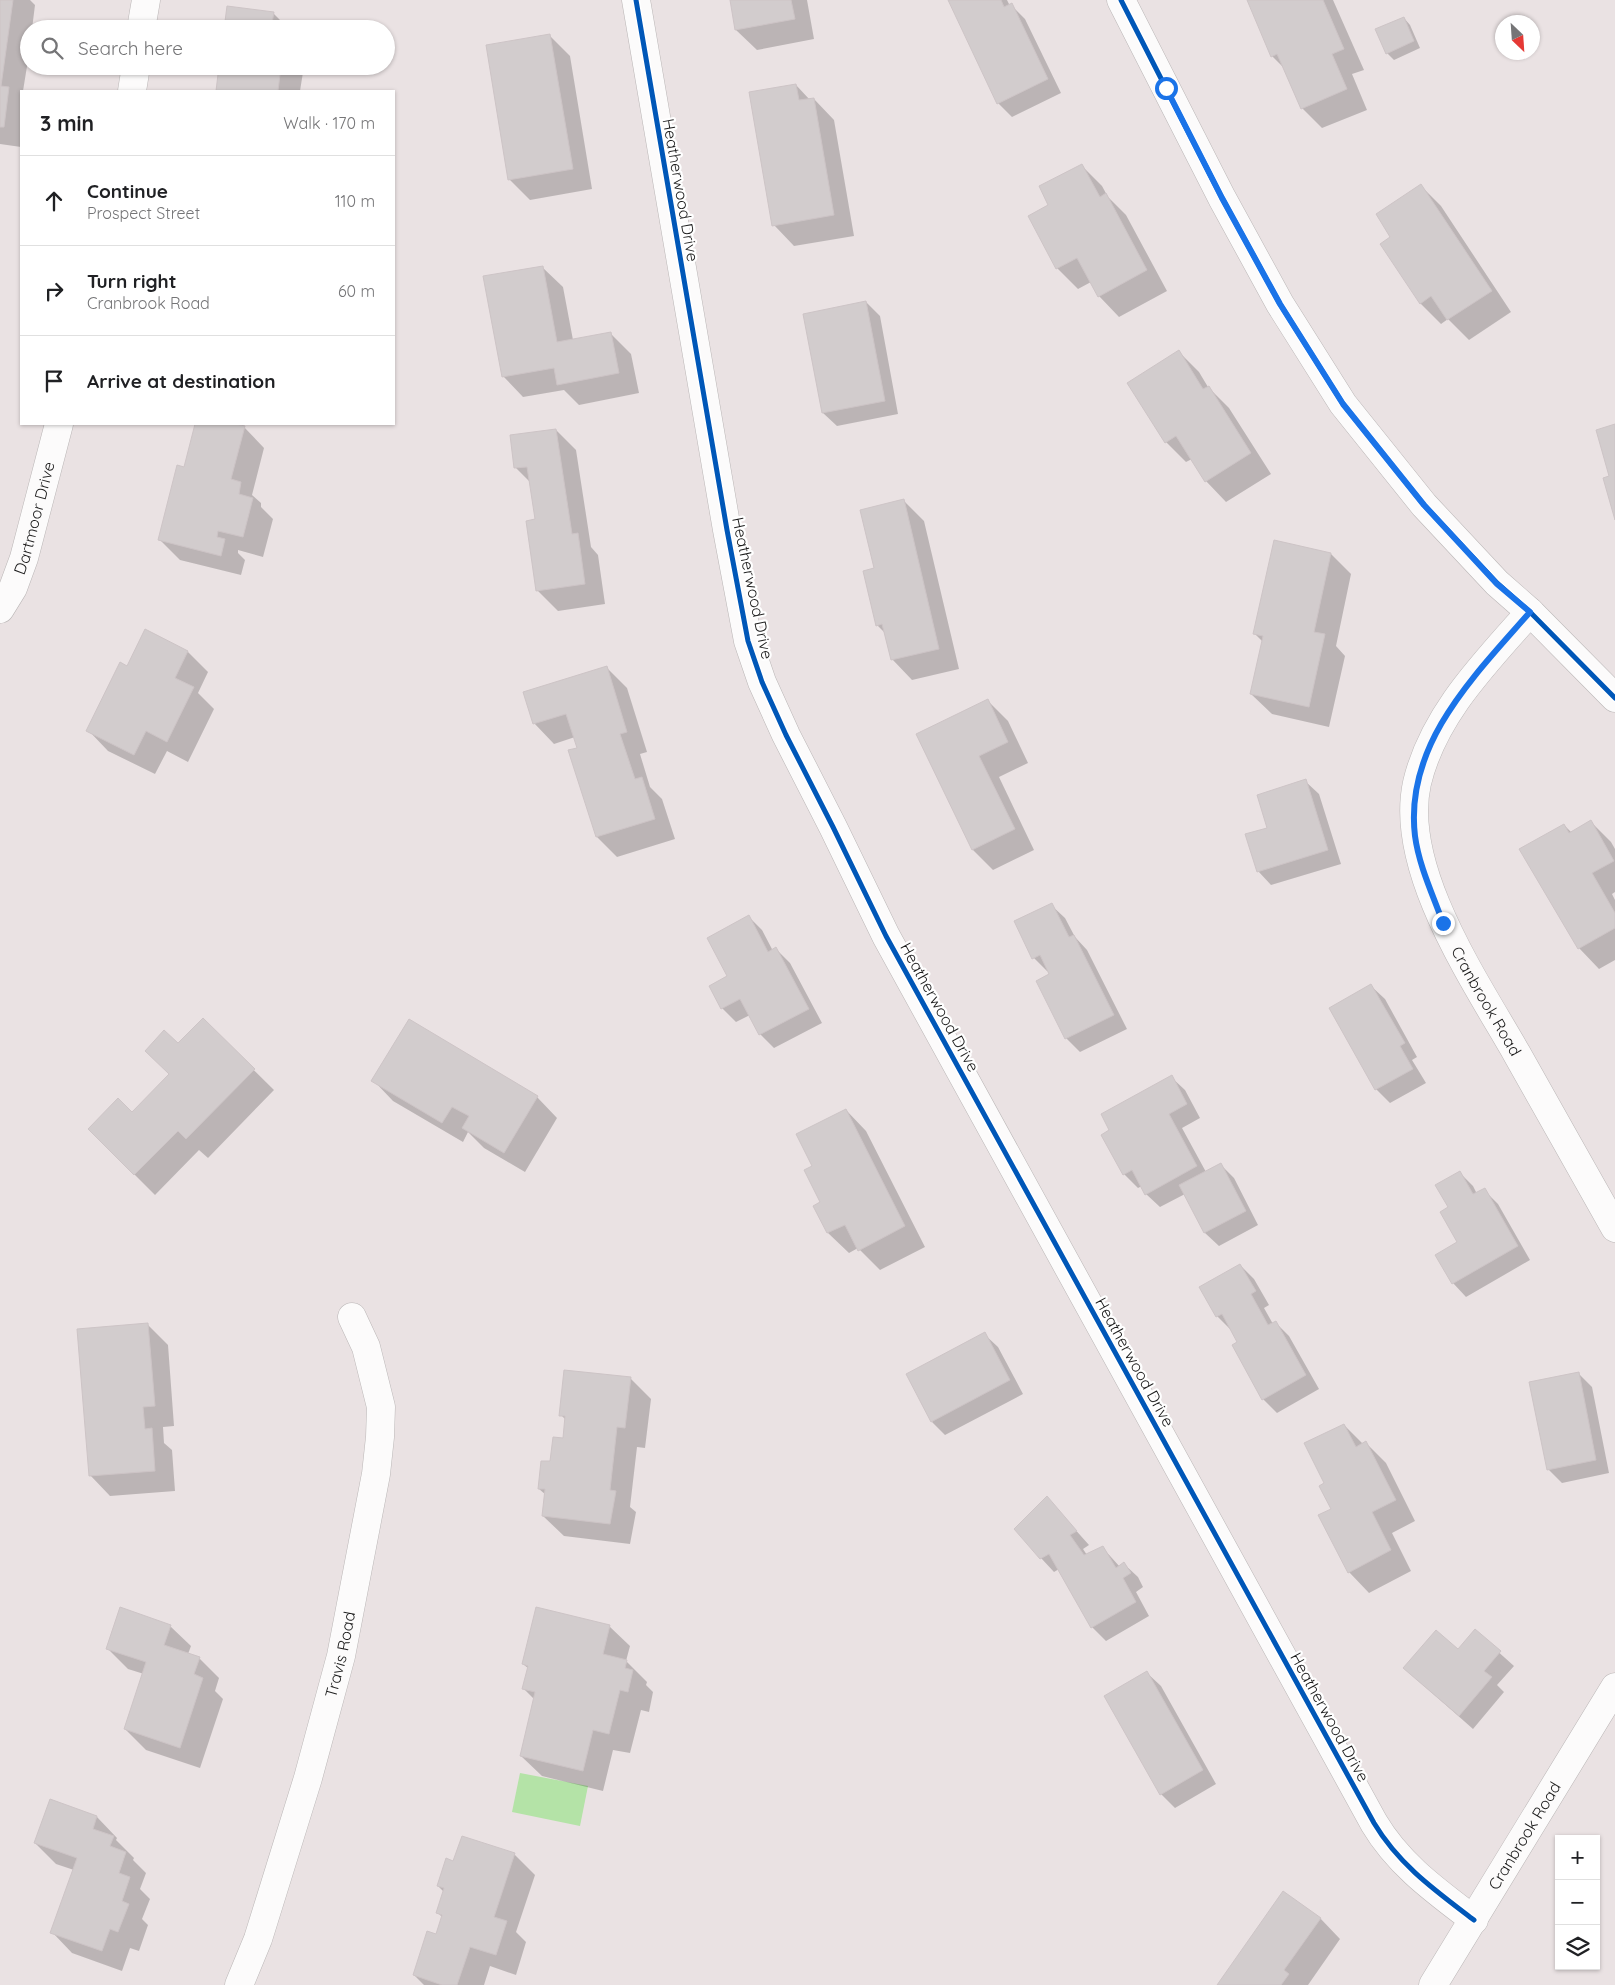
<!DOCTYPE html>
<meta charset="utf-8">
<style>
:root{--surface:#fff;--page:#f2f2f2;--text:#202124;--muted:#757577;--line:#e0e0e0}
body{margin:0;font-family:Quicksand,sans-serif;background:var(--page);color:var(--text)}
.controls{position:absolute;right:15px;bottom:15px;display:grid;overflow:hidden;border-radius:0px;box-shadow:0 1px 4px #0004}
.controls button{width:45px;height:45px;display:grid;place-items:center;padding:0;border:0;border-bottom:1px solid var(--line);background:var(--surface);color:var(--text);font:25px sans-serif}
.compass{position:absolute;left:1495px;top:15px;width:45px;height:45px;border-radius:50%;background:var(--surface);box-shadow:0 1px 4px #0004;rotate:155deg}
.stop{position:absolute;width:15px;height:15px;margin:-11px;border:4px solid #1a73e8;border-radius:50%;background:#fff}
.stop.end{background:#1a73e8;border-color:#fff;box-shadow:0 1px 5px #0008}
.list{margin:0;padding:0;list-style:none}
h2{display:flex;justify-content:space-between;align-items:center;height:65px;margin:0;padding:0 20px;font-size:21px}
h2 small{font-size:16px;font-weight:400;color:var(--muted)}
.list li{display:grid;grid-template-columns:32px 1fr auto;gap:15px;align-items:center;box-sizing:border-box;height:90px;padding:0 20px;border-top:1px solid var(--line)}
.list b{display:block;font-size:19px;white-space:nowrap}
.list p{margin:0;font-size:16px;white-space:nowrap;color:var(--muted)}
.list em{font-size:16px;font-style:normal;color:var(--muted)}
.icon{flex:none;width:28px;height:28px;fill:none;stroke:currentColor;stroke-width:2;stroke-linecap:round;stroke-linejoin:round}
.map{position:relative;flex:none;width:1615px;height:1985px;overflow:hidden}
.search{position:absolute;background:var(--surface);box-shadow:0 1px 4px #0004;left:20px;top:20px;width:375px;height:55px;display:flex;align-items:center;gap:12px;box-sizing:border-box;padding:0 18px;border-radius:28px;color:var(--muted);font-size:19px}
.panel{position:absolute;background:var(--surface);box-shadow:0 1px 4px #0004;left:20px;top:90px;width:375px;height:335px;border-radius:0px}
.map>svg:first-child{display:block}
</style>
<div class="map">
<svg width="1615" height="1985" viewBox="0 0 1615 1985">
<rect width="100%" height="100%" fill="#eae2e3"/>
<!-- pitch -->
<path fill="#b4e3a7" d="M 520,1773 L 588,1786 L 580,1826 L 512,1812 Z"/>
<!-- shadow -->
<path fill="#0003" d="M 0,0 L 30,0 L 35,5 L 32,29 L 29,29 L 29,54 L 23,91 L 21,91 L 21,147 L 0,144 Z
M 731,0 L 807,0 L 814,39 L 757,50 L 736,30 Z
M 949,0 L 1007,0 L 1010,6 L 1011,5 L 1025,19 L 1061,93 L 1012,117 L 998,103 Z
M 1251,0 L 1333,0 L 1364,70 L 1352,74 L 1367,110 L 1322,128 L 1302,108 L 1285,69 L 1272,56 Z
M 273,13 L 289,29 L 225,29 Z
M 1404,18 L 1410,25 L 1420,48 L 1394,60 L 1387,53 Z
M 550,36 L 570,56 L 592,189 L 530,200 L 509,179 Z
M 220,66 L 304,66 L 300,91 L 217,91 Z
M 796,85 L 810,100 L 814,99 L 834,120 L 854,236 L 794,246 L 774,225 Z
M 1081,165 L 1102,186 L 1108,197 L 1126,215 L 1167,291 L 1119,317 L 1099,296 L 1091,282 L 1078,289 L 1057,268 L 1050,205 Z
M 1421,186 L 1441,206 L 1511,312 L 1469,340 L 1448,319 L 1441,324 L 1421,304 L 1381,244 L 1392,237 Z
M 542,267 L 563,287 L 573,340 L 610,333 L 631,354 L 639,393 L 579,405 L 564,390 L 523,397 L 503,376 Z
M 866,302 L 880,316 L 898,414 L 837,426 L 823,413 Z
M 1179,352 L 1199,372 L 1208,387 L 1229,408 L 1271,474 L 1226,502 L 1206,481 L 1192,459 L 1186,462 L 1166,442 Z
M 196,424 L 231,424 L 244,427 L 264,448 L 252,495 L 261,503 L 261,507 L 273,519 L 263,557 L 238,550 L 238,553 L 245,560 L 241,575 L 180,560 L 160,540 L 185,468 Z
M 556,430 L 576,450 L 591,547 L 598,555 L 605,604 L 558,611 L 537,590 L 536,520 L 530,482 L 516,468 Z
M 904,501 L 924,521 L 959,669 L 912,680 L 892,659 L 885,633 L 877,625 L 875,569 Z
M 1331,554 L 1351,574 L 1336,646 L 1345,656 L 1329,727 L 1272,714 L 1251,694 L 1263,642 L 1255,634 Z
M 145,631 L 188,652 L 208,672 L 198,693 L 214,709 L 188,762 L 167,751 L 155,774 L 108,751 L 88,730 L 127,668 Z
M 606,667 L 627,688 L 647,752 L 640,754 L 650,787 L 662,799 L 675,839 L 617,857 L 597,837 L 575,737 L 554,744 L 534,723 Z
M 988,701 L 1008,721 L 1028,763 L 999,777 L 1034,850 L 993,870 L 973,850 L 917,735 Z
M 1305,781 L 1319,794 L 1341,864 L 1271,885 L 1258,871 L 1269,828 Z
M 1591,822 L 1611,842 L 1615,849 L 1615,892 L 1612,894 L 1615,900 L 1615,960 L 1599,969 L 1579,948 L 1564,825 L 1572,833 Z
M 1051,905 L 1065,918 L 1075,937 L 1087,950 L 1127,1029 L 1080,1052 L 1066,1038 L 1049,971 L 1047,971 L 1034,958 Z
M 749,917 L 762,930 L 773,951 L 776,949 L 790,963 L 822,1023 L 774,1048 L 760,1034 L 750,1015 L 736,1022 L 722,1008 L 729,976 Z
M 1371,986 L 1385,999 L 1417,1057 L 1412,1060 L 1426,1083 L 1390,1103 L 1376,1089 L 1330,1009 Z
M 203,1020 L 274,1090 L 208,1158 L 199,1150 L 155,1195 L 89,1129 L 132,1114 L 170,1074 L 178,1045 Z
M 1171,1077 L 1185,1090 L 1200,1118 L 1182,1128 L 1206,1172 L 1220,1164 L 1234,1178 L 1258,1225 L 1219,1246 L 1205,1233 L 1185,1194 L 1160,1207 L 1146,1194 L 1142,1186 L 1138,1188 L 1124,1174 Z
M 373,1080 L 537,1097 L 557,1118 L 525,1172 L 484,1148 L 468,1132 L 463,1142 L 393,1101 Z
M 846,1110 L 866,1131 L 925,1247 L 880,1270 L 858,1248 L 849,1253 L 828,1233 L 815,1206 L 822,1203 L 814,1167 Z
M 1459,1172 L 1473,1186 L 1477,1194 L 1484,1190 L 1498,1204 L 1530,1260 L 1466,1297 L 1453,1283 L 1459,1243 Z
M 1240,1265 L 1254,1279 L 1269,1305 L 1264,1308 L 1273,1324 L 1275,1322 L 1289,1336 L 1319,1389 L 1277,1413 L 1263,1399 L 1239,1343 L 1231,1330 L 1217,1316 Z
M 147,1324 L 168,1345 L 174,1426 L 163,1427 L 164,1443 L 172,1450 L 175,1491 L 110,1496 L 90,1475 Z
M 984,1334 L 998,1347 L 1023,1394 L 945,1435 L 932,1422 Z
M 1578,1373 L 1592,1387 L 1609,1473 L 1562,1483 L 1548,1469 Z
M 630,1378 L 651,1399 L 645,1448 L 637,1447 L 630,1507 L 636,1512 L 630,1544 L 564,1536 L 543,1516 L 546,1495 L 539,1489 L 564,1440 L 566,1420 L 561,1415 Z
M 1344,1425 L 1363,1444 L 1366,1443 L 1386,1463 L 1415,1521 L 1392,1533 L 1411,1571 L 1369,1593 L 1349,1572 L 1325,1484 Z
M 1047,1498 L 1089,1545 L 1083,1549 L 1087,1555 L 1102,1547 L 1120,1567 L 1124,1564 L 1138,1577 L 1143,1587 L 1136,1592 L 1149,1616 L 1106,1641 L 1092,1627 L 1059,1569 L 1054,1572 L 1041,1558 Z
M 170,1626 L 191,1646 L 188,1654 L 199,1658 L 219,1678 L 215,1691 L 223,1699 L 200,1768 L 146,1750 L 125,1729 L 144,1674 L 128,1669 L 108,1649 Z
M 609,1626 L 630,1646 L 626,1661 L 647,1682 L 646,1685 L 653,1692 L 649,1712 L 641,1710 L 630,1753 L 613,1750 L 603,1791 L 542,1776 L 521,1756 L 535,1700 L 524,1689 L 529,1669 L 523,1664 Z
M 1475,1631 L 1514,1666 L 1497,1685 L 1504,1692 L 1473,1729 L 1404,1668 L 1459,1651 Z
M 1147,1673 L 1161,1686 L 1216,1784 L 1175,1808 L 1161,1794 Z
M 97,1817 L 117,1838 L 116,1840 L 134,1858 L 133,1860 L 146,1873 L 140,1889 L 150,1899 L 142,1919 L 148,1925 L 139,1951 L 130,1948 L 122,1971 L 72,1953 L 52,1932 L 74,1870 L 56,1864 L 35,1843 Z
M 514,1854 L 535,1875 L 516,1932 L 526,1942 L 516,1975 L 490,1966 L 484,1985 L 424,1985 L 414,1975 L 437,1935 L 443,1918 L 438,1913 L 444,1892 L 438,1886 L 454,1863 Z
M 1320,1918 L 1340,1939 L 1308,1985 L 1218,1985 Z"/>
<!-- building -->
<path fill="#d2cccd" stroke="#cdc4c6" d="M 0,0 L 13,0 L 1,86 L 9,87 L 4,127 L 0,127 Z
M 730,0 L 791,0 L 795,19 L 735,30 Z
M 948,0 L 1001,0 L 1004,7 L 1012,3 L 1048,79 L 997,104 Z
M 1247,0 L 1323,0 L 1344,49 L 1332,54 L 1347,89 L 1301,109 L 1277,54 L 1271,57 Z
M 227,6 L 274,12 L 271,29 L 224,29 Z
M 1404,17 L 1414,41 L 1386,54 L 1375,29 Z
M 550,34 L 573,169 L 508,180 L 486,45 Z
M 219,66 L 281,66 L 278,91 L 216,91 Z
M 796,84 L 799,100 L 814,98 L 834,215 L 772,226 L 749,92 Z
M 1082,164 L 1100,197 L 1106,193 L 1147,270 L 1098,297 L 1077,258 L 1056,269 L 1028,216 L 1048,205 L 1039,186 Z
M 1421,184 L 1492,291 L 1447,320 L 1431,296 L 1420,304 L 1380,244 L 1390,237 L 1376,214 Z
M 543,266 L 557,342 L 611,332 L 619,373 L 557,385 L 554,368 L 502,377 L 483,276 Z
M 866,301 L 885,401 L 822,413 L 803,314 Z
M 1179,350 L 1203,389 L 1209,386 L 1251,453 L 1205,482 L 1176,436 L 1165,443 L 1127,383 Z
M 195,424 L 236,424 L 245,426 L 231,479 L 241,482 L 239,494 L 253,498 L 243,537 L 218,531 L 217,537 L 225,539 L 221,556 L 158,540 L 177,465 L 184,467 Z
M 1615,424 L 1615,520 L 1603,478 L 1609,476 L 1596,430 Z
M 556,429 L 572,534 L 578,533 L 585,584 L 536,591 L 526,521 L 535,519 L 527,467 L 514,468 L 510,435 Z
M 904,499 L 939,649 L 891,660 L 882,624 L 876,626 L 863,571 L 874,568 L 860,510 Z
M 1274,540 L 1331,553 L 1314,632 L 1325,634 L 1309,707 L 1250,694 L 1263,636 L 1253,634 Z
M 145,629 L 188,651 L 175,678 L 194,687 L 167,742 L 146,731 L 134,755 L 86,731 L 120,662 L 127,666 Z
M 607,666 L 627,732 L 620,734 L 635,779 L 642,777 L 655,819 L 596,837 L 568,750 L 577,748 L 566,714 L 533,724 L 523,692 Z
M 988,699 L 1008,742 L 979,756 L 1015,829 L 972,850 L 916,734 Z
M 1306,779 L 1328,850 L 1257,872 L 1245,834 L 1267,828 L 1257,795 Z
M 1591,820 L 1614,861 L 1592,873 L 1615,913 L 1615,928 L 1578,949 L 1519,849 L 1564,824 L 1569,833 Z
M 1052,903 L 1069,937 L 1074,935 L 1114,1015 L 1065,1039 L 1036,981 L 1049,974 L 1040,955 L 1032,959 L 1014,921 Z
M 749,915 L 768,952 L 776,947 L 809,1009 L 759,1035 L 740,999 L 721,1009 L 709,986 L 727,976 L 707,938 Z
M 1371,984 L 1405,1043 L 1400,1046 L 1413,1069 L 1375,1090 L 1329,1008 Z
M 203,1018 L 255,1069 L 186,1139 L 178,1131 L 134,1175 L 88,1129 L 118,1098 L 132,1112 L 169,1074 L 145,1051 L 164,1030 L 178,1043 Z
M 409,1019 L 538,1096 L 504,1153 L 462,1128 L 469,1116 L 452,1107 L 442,1123 L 371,1081 Z
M 1172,1075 L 1187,1104 L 1169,1114 L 1197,1166 L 1145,1195 L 1132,1170 L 1123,1175 L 1101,1135 L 1109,1130 L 1101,1114 Z
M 846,1109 L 905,1226 L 858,1251 L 845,1225 L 827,1233 L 813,1206 L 820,1202 L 804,1170 L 812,1166 L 796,1134 Z
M 1221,1163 L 1246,1211 L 1204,1233 L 1179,1185 Z
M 1460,1171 L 1473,1194 L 1485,1188 L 1518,1246 L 1452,1284 L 1435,1255 L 1457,1242 L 1440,1212 L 1448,1207 L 1435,1185 Z
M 1240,1264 L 1256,1291 L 1251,1294 L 1268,1325 L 1276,1321 L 1306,1375 L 1262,1400 L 1232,1345 L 1237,1342 L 1222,1314 L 1216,1317 L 1199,1287 Z
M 148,1323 L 155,1406 L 143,1407 L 145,1429 L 152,1428 L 155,1471 L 89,1476 L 77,1329 Z
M 985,1332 L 1010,1380 L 931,1422 L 906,1374 Z
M 564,1370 L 631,1377 L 625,1428 L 617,1427 L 610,1490 L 616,1491 L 610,1524 L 542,1516 L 545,1489 L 538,1489 L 541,1461 L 550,1461 L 553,1437 L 563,1438 L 565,1416 L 559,1416 Z
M 1579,1372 L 1596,1460 L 1547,1470 L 1529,1382 Z
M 1344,1424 L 1356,1447 L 1366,1441 L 1396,1500 L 1372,1512 L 1391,1550 L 1348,1573 L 1318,1515 L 1331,1509 L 1319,1486 L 1324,1483 L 1304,1443 Z
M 1047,1496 L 1077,1531 L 1070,1535 L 1084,1555 L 1103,1546 L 1116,1568 L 1124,1562 L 1131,1573 L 1123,1578 L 1136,1602 L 1091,1628 L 1049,1554 L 1040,1559 L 1014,1529 Z
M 120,1607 L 171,1625 L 164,1645 L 200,1657 L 194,1674 L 203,1678 L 180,1748 L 124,1729 L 146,1662 L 106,1649 Z
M 536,1607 L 610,1625 L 603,1654 L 627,1660 L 625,1668 L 633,1670 L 628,1692 L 620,1690 L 609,1734 L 593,1730 L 583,1771 L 520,1756 L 535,1692 L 522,1689 L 528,1666 L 522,1664 Z
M 1475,1629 L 1501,1651 L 1484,1671 L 1492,1677 L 1459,1716 L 1403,1668 L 1436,1630 L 1458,1649 Z
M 1147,1671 L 1203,1770 L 1160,1795 L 1104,1696 Z
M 50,1799 L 97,1816 L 93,1829 L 114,1836 L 110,1846 L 126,1852 L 119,1873 L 130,1877 L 122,1901 L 129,1904 L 118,1932 L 110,1929 L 102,1951 L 50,1933 L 77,1858 L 34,1843 Z
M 462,1836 L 515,1853 L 494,1917 L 507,1921 L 496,1955 L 470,1947 L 457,1985 L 442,1985 L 413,1975 L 427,1931 L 436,1934 L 442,1915 L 436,1913 L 444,1888 L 437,1886 L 446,1858 L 453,1861 Z
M 1283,1891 L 1321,1918 L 1284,1970 L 1289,1974 L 1281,1985 L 1217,1985 Z"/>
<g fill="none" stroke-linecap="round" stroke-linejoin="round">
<!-- minor casing -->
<g stroke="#bab6b6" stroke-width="29">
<g id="minor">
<path d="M 636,0 L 727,530 L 748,641 L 762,682 L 786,735 L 833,827 L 886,936 L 1374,1823 C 1399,1865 1436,1891 1474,1920"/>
<path d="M 1121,0 L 1222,198 L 1280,304 L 1343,404 L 1424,505 L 1497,583 L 1530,612 L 1615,698"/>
<path d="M 141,29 L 146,0"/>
<path d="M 132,91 L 136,66"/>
<path id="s1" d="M 0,609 L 13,588 L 24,558 L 59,424"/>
<path id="s2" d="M 1530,612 C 1485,663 1433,715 1417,783 C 1398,869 1476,982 1517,1054 C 1550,1112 1582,1170 1615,1228"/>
<path id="s3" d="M 239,1985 L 258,1939 L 308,1778 L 341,1656 L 376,1474 L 380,1437 L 381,1407 L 366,1347 L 352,1317"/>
<path id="s4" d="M 1433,1985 L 1615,1687"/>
</g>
</g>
<!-- minor -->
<use href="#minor" stroke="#fcfbfb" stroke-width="28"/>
<!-- cycleway casing -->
<g stroke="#fff" stroke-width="8">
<path id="cycleway" d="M 636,0 L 727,530 L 748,641 L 762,682 L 786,735 L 833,827 L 886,936 L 1374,1823 C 1399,1865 1436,1891 1474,1920
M 1121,0 L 1222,198 L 1280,304 L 1343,404 L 1424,505 L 1497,583 L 1530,612 L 1615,698"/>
</g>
<!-- cycleway -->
<use href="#cycleway" stroke="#0057b8" stroke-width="5"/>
</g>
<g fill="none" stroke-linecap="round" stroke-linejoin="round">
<!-- route -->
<path stroke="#1a73e8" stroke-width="6" d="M 1166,88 L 1222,198 L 1280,304 L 1343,404 L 1424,505 L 1497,584 L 1530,612 C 1475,675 1404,744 1415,836 C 1419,866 1433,895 1443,923"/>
</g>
<g text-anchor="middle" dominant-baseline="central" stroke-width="4.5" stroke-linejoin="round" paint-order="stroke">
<!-- street labels -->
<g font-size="16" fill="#1b1b1b" stroke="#fff">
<text transform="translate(681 190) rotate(80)">Heatherwood Drive</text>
<text stroke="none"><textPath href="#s1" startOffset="98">Dartmoor Drive</textPath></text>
<text transform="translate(753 588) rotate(78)">Heatherwood Drive</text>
<text stroke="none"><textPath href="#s2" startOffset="441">Cranbrook Road</textPath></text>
<text transform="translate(940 1007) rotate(61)">Heatherwood Drive</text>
<text transform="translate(1135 1362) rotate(61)">Heatherwood Drive</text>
<text stroke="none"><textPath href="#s3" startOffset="346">Travis Road</textPath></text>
<text transform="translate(1330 1717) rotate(61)">Heatherwood Drive</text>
<text stroke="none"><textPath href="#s4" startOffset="175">Cranbrook Road</textPath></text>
</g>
</g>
</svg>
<div class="controls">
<button>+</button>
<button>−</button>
<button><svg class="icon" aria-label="layers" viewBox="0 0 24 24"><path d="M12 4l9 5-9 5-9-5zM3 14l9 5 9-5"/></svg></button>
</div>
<svg class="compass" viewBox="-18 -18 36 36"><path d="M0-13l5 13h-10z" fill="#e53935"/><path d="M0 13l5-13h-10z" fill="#757577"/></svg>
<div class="stop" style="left:1166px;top:88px"></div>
<div class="stop end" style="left:1443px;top:923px"></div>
<div class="search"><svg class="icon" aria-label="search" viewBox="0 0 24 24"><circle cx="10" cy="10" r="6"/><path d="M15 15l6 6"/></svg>Search here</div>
<section class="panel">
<h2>3 min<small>Walk · 170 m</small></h2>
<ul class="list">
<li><svg class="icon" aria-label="ahead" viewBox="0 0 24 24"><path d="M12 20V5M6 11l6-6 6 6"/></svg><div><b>Continue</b><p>Prospect Street</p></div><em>110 m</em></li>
<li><svg class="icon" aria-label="right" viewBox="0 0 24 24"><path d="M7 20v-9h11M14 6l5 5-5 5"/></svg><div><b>Turn right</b><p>Cranbrook Road</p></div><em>60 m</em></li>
<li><svg class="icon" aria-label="arrive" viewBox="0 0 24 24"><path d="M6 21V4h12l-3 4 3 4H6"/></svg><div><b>Arrive at destination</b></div></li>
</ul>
</section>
</div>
